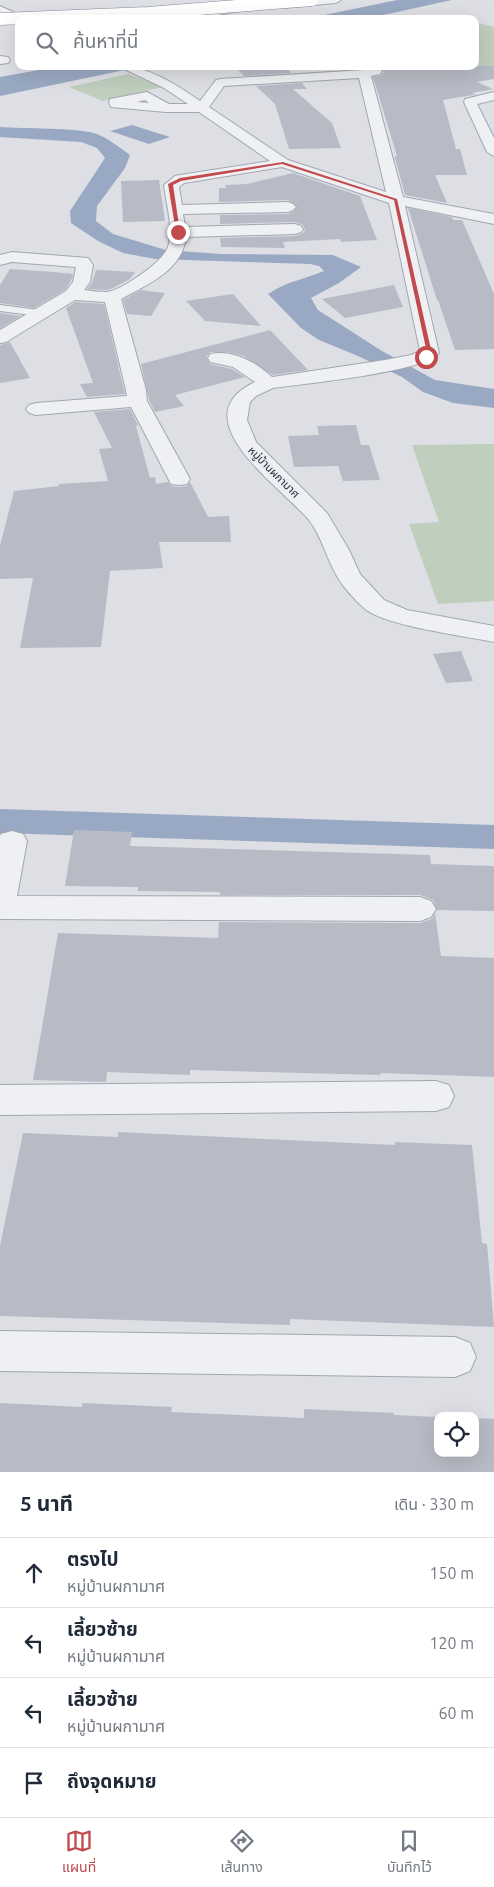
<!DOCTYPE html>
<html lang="th">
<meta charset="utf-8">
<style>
:root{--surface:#fff;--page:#f2f2f3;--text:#1f2937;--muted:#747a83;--line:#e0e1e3;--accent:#c24a4d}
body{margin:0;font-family:Ubuntu,"Noto Sans Thai",sans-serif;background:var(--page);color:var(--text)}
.controls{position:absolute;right:15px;bottom:15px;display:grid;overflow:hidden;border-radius:10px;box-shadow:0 5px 20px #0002}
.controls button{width:45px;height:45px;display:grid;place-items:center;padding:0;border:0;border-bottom:1px solid var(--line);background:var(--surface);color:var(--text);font:25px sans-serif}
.stop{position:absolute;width:15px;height:15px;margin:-11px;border:4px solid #c24a4d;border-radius:50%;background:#fff}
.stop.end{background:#c24a4d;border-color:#fff;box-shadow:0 1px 5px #0008}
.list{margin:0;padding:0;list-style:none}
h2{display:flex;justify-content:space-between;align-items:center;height:65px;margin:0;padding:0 20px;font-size:21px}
h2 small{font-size:16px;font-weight:400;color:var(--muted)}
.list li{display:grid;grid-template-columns:32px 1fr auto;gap:15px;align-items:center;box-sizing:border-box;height:70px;padding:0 20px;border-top:1px solid var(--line)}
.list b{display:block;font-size:19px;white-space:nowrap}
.list p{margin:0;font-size:16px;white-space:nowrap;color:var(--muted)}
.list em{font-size:16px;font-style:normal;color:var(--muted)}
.icon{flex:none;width:28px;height:28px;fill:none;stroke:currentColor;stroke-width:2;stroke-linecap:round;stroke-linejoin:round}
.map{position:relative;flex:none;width:494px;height:1472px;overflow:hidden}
.search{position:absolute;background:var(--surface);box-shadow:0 5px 20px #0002;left:15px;right:15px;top:15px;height:55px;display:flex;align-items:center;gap:12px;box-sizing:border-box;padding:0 18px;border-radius:10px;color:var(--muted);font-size:19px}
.sheet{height:345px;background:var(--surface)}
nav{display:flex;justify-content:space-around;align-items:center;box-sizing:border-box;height:70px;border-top:1px solid var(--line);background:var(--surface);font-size:14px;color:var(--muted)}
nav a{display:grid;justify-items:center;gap:2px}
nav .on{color:var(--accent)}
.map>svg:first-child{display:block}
</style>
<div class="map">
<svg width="494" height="1472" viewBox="0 0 494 1472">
<rect width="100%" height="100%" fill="#dddfe5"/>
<!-- green -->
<path fill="#c0cebe" d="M 475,22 L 494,27 L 494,70 L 475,64 Z
M 128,74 L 162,87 L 103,101 L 69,87 Z
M 494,444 L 494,601 L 438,604 L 409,524 L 439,522 L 412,445 Z"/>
<!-- water -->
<path fill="#9aa9c3" d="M 397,0 L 452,0 L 365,19 L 305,19 Z
M 61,66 L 144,66 L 0,96 L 0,77 Z
M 132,125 L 170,137 L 149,144 L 110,131 Z
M 0,127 C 24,129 76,127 97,134 C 109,139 119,147 130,155 L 125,168 L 97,206 L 96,221 L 113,234 L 166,250 L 221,254 L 333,255 L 361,267 L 339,283 L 311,298 L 318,310 L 382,351 L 435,380 L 494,389 L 494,408 L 453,403 L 423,392 L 402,377 L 358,356 L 319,340 L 301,328 L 268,294 C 285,282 305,279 324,271 L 319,266 L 310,264 L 155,259 L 123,253 L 98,241 L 71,223 L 70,211 L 105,158 L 97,148 L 81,142 L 0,137 Z"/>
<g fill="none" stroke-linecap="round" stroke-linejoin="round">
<!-- canal -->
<path fill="#9aa9c3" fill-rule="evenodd" d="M 0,809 L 494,825 L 494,849 L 0,833 Z"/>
</g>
<!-- building -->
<path fill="#b7bbc5" d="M 234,66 L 285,66 L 291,73 L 244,76 Z
M 380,66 L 494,66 L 494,79 L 477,82 L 493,89 L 472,93 L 476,95 L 473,95 L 443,100 L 456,149 L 460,149 L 467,175 L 435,175 L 447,203 L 405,195 L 395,158 L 395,156 L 397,156 L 373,77 L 380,76 L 384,72 Z
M 302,83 L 307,89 L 293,89 L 332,123 L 341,148 L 289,149 L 275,104 L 256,86 Z
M 293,173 L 360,196 L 377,240 L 341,242 L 340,239 L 283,242 L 285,248 L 221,247 L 220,238 L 295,236 L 303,233 L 305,230 L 303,225 L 295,222 L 220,224 L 220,215 L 288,214 L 294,211 L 297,206 L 288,200 L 219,202 L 219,188 L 226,188 L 225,185 L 247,184 Z
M 159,180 L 165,221 L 123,222 L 121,181 Z
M 408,208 L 452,217 L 453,220 L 462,220 L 494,294 L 494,349 L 455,350 L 438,300 L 437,300 Z
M 10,269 L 54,272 L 73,274 L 71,281 L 65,290 L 34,308 L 0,303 L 0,285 Z
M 96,270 L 135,272 L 130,279 L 113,288 L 107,290 L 87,289 L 92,283 Z
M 394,285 L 403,307 L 345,318 L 322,299 Z
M 141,290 L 165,293 L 151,316 L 127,314 L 123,300 Z
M 233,294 L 261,326 L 205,321 L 186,301 Z
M 75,302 L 104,304 L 119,368 L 117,370 L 119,369 L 125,394 L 87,397 L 80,384 L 93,383 L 66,308 Z
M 0,313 L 21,316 L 0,328 Z
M 270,330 L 308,370 L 273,375 L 244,356 L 227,352 L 210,352 L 206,357 L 210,364 L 232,369 L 245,377 L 175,395 L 184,406 L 155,412 L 149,400 L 141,364 Z
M 10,342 L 30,378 L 0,383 L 0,345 Z
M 130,409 L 138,425 L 136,426 L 150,478 L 155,477 L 156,484 L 168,482 L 171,486 L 179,487 L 187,486 L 190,482 L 208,517 L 229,516 L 231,542 L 159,542 L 163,568 L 110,571 L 101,647 L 20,648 L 33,578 L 0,579 L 0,546 L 14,491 L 59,486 L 59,484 L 108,481 L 99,449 L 112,448 L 94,412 Z
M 356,425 L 361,445 L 369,445 L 380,480 L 343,481 L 338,466 L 294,467 L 288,436 L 319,435 L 317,426 Z
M 461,651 L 473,681 L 446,683 L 433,654 Z
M 74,830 L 132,832 L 130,846 L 430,855 L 431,864 L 494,866 L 494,911 L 437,910 L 433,900 L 420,895 L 220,895 L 220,892 L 138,891 L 138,887 L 65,886 Z
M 435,913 L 441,956 L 494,958 L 494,1077 L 380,1073 L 381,1075 L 190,1070 L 190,1075 L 107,1072 L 106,1082 L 33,1080 L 58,933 L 218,938 L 219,922 L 420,923 L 432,919 Z
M 118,1132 L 395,1145 L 395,1142 L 472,1145 L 482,1243 L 487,1244 L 494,1327 L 290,1319 L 290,1325 L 0,1316 L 0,1246 L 23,1133 L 118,1137 Z
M 0,1403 L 82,1407 L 82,1403 L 172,1407 L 171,1412 L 304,1418 L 304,1409 L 394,1413 L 394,1415 L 438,1417 L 438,1453 L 475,1453 L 475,1418 L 494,1419 L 494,1472 L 0,1472 Z"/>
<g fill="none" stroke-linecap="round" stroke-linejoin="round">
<!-- lane casing -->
<g stroke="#a3a6ae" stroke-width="2">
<path id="lane" d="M 0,305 L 39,310 L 45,313 L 39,316 L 0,311 Z"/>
</g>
<!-- street casing -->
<g stroke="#a3a6ae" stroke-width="2">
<path id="street" d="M 300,0 L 341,0 L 336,3 L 280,8 L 275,5 L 280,2 Z
M 0,6 L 24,17 L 25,19 L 19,19 L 19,22 L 0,13 Z
M 235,6 L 240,9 L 239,11 L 197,19 L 172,19 L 177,16 Z
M 0,56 L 8,57 L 10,60 L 8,63 L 0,64 Z
M 118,66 C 149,66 175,84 200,101 L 216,80 L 220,79 L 364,70 L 366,70 L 366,66 L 377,66 L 382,71 L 380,74 L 371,76 L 403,197 L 494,214 L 494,224 L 405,206 L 439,353 C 426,372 301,384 273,388 L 256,396 L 250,402 L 247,420 L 256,442 L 327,513 L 349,550 L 360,574 L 384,600 L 407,610 L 494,626 L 494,642 C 465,636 386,626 365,609 C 356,601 344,588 338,578 C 327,560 322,537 309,520 C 281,487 179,418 255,382 L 233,367 L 210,362 L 208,358 L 210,354 C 232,349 256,362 272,377 L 385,360 L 411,355 L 420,351 L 389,203 L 282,167 L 184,183 L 179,187 L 182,205 L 288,202 L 293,204 L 296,207 L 293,210 L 288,212 L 183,214 L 185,227 L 295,224 L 301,226 L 303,229 L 301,232 L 295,234 L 186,237 C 182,271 148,284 121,299 L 146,390 L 147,401 L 190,479 L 187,484 L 179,485 L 171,484 L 131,407 L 36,415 L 29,413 L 26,409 L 29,405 L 36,403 L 127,396 L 126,390 L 105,302 L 75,300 L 6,342 L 0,343 L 0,330 L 66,291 L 73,282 L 76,267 L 12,262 L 0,265 L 0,255 L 12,252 L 88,258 L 93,265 L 90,282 L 84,290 C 91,291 100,292 107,292 C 122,290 163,262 168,247 C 174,228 166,204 164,185 L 175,176 L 180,175 L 270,161 L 199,112 L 166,112 L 111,107 L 109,102 L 110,99 L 147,92 L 169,104 L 188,104 L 164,88 ZM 359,78 L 386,192 L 288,160 L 209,107 L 224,86 ZM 145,100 L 149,103 L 137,102 Z
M 494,92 L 494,100 L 477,104 L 494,138 L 494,156 L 487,152 L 464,102 L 465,99 Z
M 12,831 L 23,834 L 27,841 L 17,896 L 420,897 L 431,901 L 436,909 L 431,917 L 420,921 L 0,919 L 0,836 L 1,834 Z
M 436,1081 L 449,1085 L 454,1096 L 449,1107 L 436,1111 L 0,1115 L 0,1085 Z
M 0,1331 L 455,1337 L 470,1343 L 476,1357 L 470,1371 L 455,1377 L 0,1371 Z"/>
</g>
<!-- lane -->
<use href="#lane" fill="#eff0f4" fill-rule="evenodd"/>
<!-- street -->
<use href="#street" fill="#eff0f4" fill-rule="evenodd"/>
<!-- highway-bridge casing -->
<g stroke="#858b9b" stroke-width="13" stroke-linecap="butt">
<path id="highway-bridge" d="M 0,19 L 148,13 L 312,0"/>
</g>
<!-- highway-bridge -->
<use href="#highway-bridge" stroke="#fff" stroke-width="12"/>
</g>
<!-- route -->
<path fill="#c24a4d" d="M 283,162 L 397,199 L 432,354 L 428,358 L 423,357 L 427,353 L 394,200 L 282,164 L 181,181 L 173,185 L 180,232 L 176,232 L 168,184 L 180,178 Z"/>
<g text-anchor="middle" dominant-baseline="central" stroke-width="5" stroke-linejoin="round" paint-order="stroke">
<!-- far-street labels -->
<g font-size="11" fill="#282c3a" stroke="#eceef3">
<text transform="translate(274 472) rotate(45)">หมู่บ้านผกามาศ</text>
</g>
</g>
</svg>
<div class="controls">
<button><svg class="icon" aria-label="locate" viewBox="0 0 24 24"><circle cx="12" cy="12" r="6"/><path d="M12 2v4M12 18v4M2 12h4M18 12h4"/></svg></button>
</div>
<div class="stop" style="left:426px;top:357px"></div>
<div class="stop end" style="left:178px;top:232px"></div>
<div class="search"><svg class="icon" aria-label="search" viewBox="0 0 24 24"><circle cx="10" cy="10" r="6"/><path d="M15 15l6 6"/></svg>ค้นหาที่นี่</div>
</div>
<section class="sheet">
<h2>5 นาที<small>เดิน · 330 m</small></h2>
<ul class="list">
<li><svg class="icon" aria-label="ahead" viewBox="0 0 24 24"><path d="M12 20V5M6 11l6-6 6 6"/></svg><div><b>ตรงไป</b><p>หมู่บ้านผกามาศ</p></div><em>150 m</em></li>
<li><svg class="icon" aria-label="left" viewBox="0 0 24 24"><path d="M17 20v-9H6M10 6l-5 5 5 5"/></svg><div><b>เลี้ยวซ้าย</b><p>หมู่บ้านผกามาศ</p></div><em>120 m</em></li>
<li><svg class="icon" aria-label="left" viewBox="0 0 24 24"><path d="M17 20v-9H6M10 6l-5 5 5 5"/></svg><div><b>เลี้ยวซ้าย</b><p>หมู่บ้านผกามาศ</p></div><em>60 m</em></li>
<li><svg class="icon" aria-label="arrive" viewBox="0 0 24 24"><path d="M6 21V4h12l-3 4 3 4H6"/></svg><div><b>ถึงจุดหมาย</b></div></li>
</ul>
</section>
<nav>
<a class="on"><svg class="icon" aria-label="map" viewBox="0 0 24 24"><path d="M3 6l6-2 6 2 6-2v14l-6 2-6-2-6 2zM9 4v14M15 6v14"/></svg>แผนที่</a>
<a><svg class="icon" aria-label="directions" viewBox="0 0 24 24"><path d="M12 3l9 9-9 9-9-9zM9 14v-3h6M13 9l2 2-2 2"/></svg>เส้นทาง</a>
<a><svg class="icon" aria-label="saved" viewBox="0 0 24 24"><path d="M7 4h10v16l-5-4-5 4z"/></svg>บันทึกไว้</a>
</nav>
